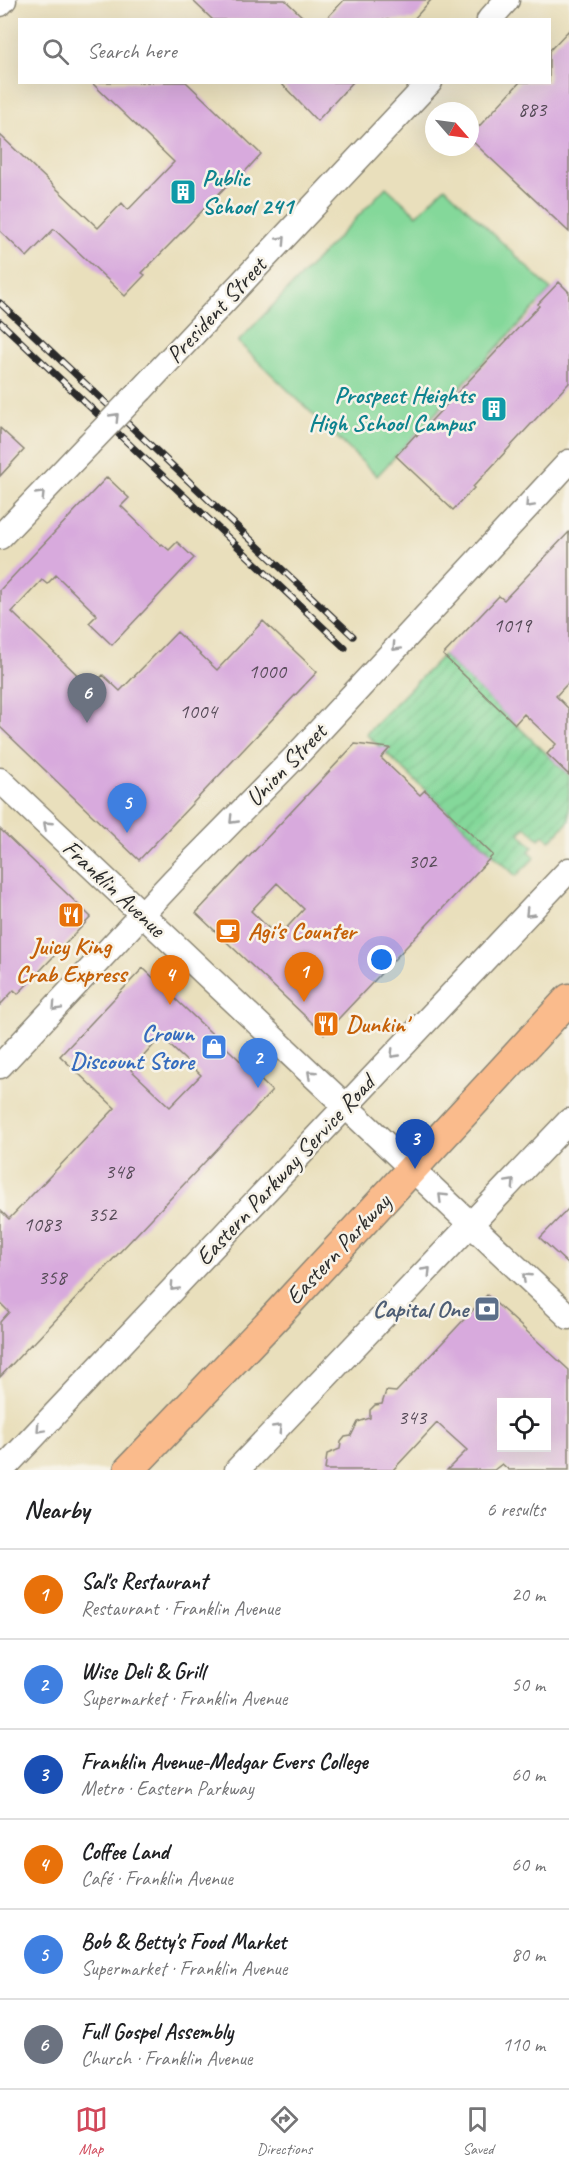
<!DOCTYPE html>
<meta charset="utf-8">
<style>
:root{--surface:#fff;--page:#f2f2f2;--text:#202124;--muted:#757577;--line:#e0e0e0;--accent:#d1495b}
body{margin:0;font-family:Caveat,sans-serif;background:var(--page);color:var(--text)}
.controls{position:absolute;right:18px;bottom:18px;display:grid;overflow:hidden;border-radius:0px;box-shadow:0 6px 24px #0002}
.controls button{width:54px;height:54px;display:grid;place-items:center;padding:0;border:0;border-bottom:2px solid var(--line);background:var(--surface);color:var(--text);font:30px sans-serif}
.compass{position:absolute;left:425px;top:102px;width:54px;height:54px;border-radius:50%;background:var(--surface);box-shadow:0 6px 24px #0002;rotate:118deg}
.you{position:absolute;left:382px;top:960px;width:21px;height:21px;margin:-15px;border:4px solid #fff;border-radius:50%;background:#1a73e8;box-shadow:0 0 0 9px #1a73e833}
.badge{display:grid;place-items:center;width:39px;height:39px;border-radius:50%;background:var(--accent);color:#fff;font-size:20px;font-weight:700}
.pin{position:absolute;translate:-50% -50px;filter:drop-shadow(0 2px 3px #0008)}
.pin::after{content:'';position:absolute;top:32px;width:21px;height:18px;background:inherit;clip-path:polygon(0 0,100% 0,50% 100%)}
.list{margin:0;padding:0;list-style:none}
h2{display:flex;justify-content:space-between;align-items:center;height:78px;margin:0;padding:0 24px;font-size:26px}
h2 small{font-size:20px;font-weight:400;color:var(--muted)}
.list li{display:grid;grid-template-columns:39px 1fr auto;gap:18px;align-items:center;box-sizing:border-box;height:90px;padding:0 24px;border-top:2px solid var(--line)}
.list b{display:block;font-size:22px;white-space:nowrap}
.list p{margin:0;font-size:20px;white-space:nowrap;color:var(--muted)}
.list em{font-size:20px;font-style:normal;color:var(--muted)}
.icon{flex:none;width:33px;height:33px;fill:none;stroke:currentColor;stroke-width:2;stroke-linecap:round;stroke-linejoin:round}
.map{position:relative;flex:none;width:569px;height:1470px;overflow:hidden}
.search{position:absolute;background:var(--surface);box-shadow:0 6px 24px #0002;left:18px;right:18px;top:18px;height:66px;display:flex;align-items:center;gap:15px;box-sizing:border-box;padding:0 21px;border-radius:0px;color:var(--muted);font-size:22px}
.sheet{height:618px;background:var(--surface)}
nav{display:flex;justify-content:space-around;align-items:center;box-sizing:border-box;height:84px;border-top:2px solid var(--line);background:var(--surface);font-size:16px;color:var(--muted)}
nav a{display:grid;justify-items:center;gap:3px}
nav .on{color:var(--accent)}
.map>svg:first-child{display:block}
</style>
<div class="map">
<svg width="569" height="1470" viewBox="0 0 569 1470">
<defs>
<pattern id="garden-furrows" width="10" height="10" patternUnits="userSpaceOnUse" patternTransform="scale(1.5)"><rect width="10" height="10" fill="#84d89a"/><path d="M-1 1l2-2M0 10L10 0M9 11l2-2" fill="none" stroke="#72ba85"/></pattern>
</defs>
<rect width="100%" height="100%" fill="#f7f3e8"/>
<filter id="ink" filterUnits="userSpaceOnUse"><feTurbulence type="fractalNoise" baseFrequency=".0167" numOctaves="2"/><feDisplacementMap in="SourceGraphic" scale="12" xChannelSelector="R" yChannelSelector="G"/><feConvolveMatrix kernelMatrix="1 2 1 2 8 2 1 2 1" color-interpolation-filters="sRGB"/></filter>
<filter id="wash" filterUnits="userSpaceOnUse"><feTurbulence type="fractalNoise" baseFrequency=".008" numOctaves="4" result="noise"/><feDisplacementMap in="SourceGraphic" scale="24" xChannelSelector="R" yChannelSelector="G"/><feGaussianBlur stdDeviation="1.35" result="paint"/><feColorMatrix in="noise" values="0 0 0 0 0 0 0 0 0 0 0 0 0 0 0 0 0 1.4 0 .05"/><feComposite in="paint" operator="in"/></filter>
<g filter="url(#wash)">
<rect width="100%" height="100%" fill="#e9dfbc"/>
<!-- green -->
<path fill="#84d89a" stroke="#588262" stroke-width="1.5" d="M 386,187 L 417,215 L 445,187 L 551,290 L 377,476 L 238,342 Z"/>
<!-- garden -->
<path fill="url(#garden-furrows)" stroke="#588262" stroke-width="1.5" d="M 443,655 L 569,775 L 569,821 L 550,841 L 543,835 L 539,839 L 526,827 L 519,833 L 533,847 L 529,851 L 535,857 L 516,876 L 366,734 Z"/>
<g id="blocks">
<!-- building -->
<path fill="#d8aadd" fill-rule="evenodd" d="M 192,0 L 285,0 L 306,20 L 213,20 Z
M 344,0 L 431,0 L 413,20 L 325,20 Z
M 569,30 L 569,232 L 470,139 L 470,136 L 520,82 L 549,82 L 549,51 Z
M 91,82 L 186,82 L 261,154 L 241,176 L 238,174 L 142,273 L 145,275 L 125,296 L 54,229 L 27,257 L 0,231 L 0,135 L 98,228 L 122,203 L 128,210 L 174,162 Z
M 280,82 L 353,82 L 317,121 Z
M 559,282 L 569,292 L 569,383 L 473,487 L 474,488 L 453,510 L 396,456 L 416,434 L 417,436 L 539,306 L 538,304 Z
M 0,428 L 24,450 L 0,476 Z
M 107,477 L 129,498 L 121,506 L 161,545 L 162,544 L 169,550 L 177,542 L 194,558 L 112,645 L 89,623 L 97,615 L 56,575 L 47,584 L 42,580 L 12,612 L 91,688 L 103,675 L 120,691 L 177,632 L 217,670 L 263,621 L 317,672 L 139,860 L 0,727 L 0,590 Z
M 569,532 L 569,682 L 556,696 L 569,709 L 569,775 L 547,754 L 556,744 L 524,714 L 515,724 L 443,655 L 499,596 L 504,600 Z
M 355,744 L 390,748 L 381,758 L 420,795 L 425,790 L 493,855 L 324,1034 L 196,913 ZM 277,883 L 304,909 L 278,937 L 251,911 Z
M 0,829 L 91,917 L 18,994 L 14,990 L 0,1005 Z
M 143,968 L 272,1091 L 32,1345 L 31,1344 L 0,1377 L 0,1322 L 9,1312 L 0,1303 L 0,1210 L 9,1219 L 115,1108 L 60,1056 ZM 161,1037 L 201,1075 L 170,1107 L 131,1070 Z
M 569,1208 L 569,1265 L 540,1238 Z
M 487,1295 L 569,1370 L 569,1470 L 509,1470 L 502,1464 L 494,1470 L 447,1470 L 467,1450 L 437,1423 L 393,1470 L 325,1470 L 327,1454 L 340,1449 L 341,1442 L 345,1437 L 351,1436 L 358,1422 L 370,1418 L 370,1410 L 375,1405 L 382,1404 L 386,1391 L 396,1392 ZM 501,1402 L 546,1402 L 546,1448 L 501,1448 Z"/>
</g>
</g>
<g filter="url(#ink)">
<use href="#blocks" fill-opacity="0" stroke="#8a8574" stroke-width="1.5"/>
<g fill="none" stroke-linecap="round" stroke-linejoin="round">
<!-- minor casing -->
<g stroke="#8a8574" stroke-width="27">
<path id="minor" d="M 0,4 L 4,0
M 489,20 L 507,0
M 141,390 L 430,82
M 0,537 L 88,445
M 0,780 L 569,1317
M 0,1066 L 173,881 L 295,757 L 569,462
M 2,1470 L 569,870
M 237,1470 L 569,1121"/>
</g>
<!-- major casing -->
<g stroke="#8a8574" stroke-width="33">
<path id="major" d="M 129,1470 L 275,1317 L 569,999"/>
</g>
<!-- minor -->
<use href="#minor" stroke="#fff" stroke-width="24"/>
<!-- major -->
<use href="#major" stroke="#fabb8c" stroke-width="30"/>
<!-- rail casing -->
<g stroke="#2b2b2b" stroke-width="7">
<path id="rail" d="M 0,303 L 353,636
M 0,322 L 345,648"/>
</g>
<!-- rail -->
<use href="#rail" stroke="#f7f3e8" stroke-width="4.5" stroke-dasharray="14" stroke-linecap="butt"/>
<!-- minor-bridge casing -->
<g stroke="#8a8574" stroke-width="27" stroke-linecap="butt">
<path id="minor-bridge" d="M 88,445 L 141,390"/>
</g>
<!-- minor-bridge -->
<use href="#minor-bridge" stroke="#fff" stroke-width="24"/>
</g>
<!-- one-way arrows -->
<defs><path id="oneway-chevron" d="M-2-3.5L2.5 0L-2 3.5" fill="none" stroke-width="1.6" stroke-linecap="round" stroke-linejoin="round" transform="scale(1.5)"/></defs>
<g stroke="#a0a0a0">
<use href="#oneway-chevron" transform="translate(282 240) rotate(-47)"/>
<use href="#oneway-chevron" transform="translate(115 417) rotate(-46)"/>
<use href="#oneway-chevron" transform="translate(41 495) rotate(-46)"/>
<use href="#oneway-chevron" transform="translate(529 504) rotate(133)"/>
<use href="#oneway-chevron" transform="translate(396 647) rotate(133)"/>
<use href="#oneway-chevron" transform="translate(233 820) rotate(134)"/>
<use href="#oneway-chevron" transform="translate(47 825) rotate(-137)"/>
<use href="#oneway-chevron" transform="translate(529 913) rotate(134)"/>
<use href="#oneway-chevron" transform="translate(56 1007) rotate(133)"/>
<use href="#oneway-chevron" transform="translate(394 1054) rotate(134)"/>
<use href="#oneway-chevron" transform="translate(311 1074) rotate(-137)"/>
<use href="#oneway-chevron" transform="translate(511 1183) rotate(-47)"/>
<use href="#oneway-chevron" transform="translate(442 1197) rotate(-136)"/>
<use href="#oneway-chevron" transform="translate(427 1271) rotate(-46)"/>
<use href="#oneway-chevron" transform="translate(526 1277) rotate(-137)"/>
<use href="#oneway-chevron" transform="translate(174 1287) rotate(133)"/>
<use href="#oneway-chevron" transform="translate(278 1428) rotate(-46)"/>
<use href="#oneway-chevron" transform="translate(40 1429) rotate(133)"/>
</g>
</g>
<!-- icons -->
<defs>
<g id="building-square" transform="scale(1.35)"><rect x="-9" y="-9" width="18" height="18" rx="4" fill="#0f9aa8" stroke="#f7f3e8"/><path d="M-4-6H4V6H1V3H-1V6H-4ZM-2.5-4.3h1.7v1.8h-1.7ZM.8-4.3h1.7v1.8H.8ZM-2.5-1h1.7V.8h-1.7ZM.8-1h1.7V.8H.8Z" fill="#fff"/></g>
<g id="restaurant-square" transform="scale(1.35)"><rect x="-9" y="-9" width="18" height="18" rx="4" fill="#e8710a" stroke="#f7f3e8"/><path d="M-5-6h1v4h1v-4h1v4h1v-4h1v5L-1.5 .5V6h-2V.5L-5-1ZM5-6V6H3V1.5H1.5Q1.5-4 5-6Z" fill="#fff"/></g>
<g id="cafe-square" transform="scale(1.35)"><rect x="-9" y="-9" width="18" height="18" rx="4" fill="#e8710a" stroke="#f7f3e8"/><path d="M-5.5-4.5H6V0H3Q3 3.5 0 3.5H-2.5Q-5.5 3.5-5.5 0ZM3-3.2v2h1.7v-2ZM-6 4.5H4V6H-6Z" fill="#fff"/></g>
<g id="shop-square" transform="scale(1.35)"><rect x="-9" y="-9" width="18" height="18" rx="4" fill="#3f7fe0" stroke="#f7f3e8"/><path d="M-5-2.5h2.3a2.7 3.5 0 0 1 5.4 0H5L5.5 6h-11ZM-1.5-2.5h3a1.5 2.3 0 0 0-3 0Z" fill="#fff"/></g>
<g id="bank-square" transform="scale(1.35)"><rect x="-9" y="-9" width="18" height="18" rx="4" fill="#5c6f8a" stroke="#f7f3e8"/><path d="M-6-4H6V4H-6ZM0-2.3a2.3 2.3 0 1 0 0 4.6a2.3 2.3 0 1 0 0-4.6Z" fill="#fff"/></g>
</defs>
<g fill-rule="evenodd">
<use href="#building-square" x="183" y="192"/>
<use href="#building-square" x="494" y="409"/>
<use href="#restaurant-square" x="71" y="915"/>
<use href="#cafe-square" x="228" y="931"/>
<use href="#restaurant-square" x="326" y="1024"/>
<use href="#shop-square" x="214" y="1047"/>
<use href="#bank-square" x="487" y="1309"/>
</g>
<g text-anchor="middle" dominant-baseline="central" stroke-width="5" stroke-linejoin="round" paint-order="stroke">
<!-- number labels -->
<g font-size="21" fill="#564b58">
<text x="532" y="109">883</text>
<text x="512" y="625">1019</text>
<text x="267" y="671">1000</text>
<text x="198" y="711">1004</text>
<text x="422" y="861">302</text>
<text x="119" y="1171">348</text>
<text x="102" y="1214">352</text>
<text x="42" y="1224">1083</text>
<text x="52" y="1277">358</text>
<text x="412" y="1417">343</text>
</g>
<!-- culture labels -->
<g font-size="24" font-weight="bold" fill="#0d838f" stroke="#f7f3e8" text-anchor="start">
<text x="202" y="178">Public<tspan x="202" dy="28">School 241</tspan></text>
<text x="474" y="395" text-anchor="end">Prospect Heights<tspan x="474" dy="28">High School Campus</tspan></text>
</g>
<!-- street labels -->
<g font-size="24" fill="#2b2b2b" stroke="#f7f3e8">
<text transform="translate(216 310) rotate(-47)">President Street</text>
<text transform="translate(286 765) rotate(-46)">Union Street</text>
<text transform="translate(114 888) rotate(43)">Franklin Avenue</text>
<text transform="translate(285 1170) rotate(-47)">Eastern Parkway Service Road</text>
<text transform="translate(338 1249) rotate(-47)">Eastern Parkway</text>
</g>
<!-- food labels -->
<g font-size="24" font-weight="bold" fill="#c56008" stroke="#f7f3e8" text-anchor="start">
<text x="248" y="931">Agi's Counter</text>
<text x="71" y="946" text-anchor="middle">Juicy King<tspan x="71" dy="28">Crab Express</tspan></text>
<text x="346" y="1024">Dunkin'</text>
</g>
<!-- shop labels -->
<g font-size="24" font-weight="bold" fill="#366cbe" stroke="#f7f3e8" text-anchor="end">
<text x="194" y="1033">Crown<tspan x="194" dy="28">Discount Store</tspan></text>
</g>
<!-- service labels -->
<g font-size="24" font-weight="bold" fill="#4e5e75" stroke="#f7f3e8" text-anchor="end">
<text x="468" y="1309">Capital One</text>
</g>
</g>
</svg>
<div class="controls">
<button><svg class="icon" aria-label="locate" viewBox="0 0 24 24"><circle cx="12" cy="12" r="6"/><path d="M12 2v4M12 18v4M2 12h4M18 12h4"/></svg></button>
</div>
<svg class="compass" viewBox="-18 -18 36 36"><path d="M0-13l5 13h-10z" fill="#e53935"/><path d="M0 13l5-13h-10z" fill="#757577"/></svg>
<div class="you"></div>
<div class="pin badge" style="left:304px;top:1002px;background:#e8710a">1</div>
<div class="pin badge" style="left:258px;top:1088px;background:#3f7fe0">2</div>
<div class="pin badge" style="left:415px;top:1169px;background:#1a4fb4">3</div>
<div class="pin badge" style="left:170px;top:1005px;background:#e8710a">4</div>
<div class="pin badge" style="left:127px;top:833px;background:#3f7fe0">5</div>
<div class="pin badge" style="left:87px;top:723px;background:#6b7280">6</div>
<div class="search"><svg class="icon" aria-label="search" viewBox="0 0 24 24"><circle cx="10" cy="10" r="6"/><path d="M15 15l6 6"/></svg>Search here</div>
</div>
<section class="sheet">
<h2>Nearby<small>6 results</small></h2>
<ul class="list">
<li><span class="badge" style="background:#e8710a">1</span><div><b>Sal's Restaurant</b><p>Restaurant · Franklin Avenue</p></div><em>20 m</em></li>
<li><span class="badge" style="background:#3f7fe0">2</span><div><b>Wise Deli &amp; Grill</b><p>Supermarket · Franklin Avenue</p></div><em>50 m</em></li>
<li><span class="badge" style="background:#1a4fb4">3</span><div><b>Franklin Avenue-Medgar Evers College</b><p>Metro · Eastern Parkway</p></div><em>60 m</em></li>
<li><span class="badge" style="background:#e8710a">4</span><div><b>Coffee Land</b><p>Café · Franklin Avenue</p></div><em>60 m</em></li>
<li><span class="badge" style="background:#3f7fe0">5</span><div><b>Bob &amp; Betty's Food Market</b><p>Supermarket · Franklin Avenue</p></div><em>80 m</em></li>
<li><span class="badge" style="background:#6b7280">6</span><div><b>Full Gospel Assembly</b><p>Church · Franklin Avenue</p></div><em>110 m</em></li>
</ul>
</section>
<nav>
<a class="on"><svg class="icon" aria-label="map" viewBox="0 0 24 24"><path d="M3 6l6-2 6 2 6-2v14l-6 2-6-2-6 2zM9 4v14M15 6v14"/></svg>Map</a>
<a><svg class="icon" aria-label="directions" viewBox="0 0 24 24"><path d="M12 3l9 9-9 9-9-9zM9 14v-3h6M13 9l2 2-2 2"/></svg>Directions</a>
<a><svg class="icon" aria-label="saved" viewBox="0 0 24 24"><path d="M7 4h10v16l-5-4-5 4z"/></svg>Saved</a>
</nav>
